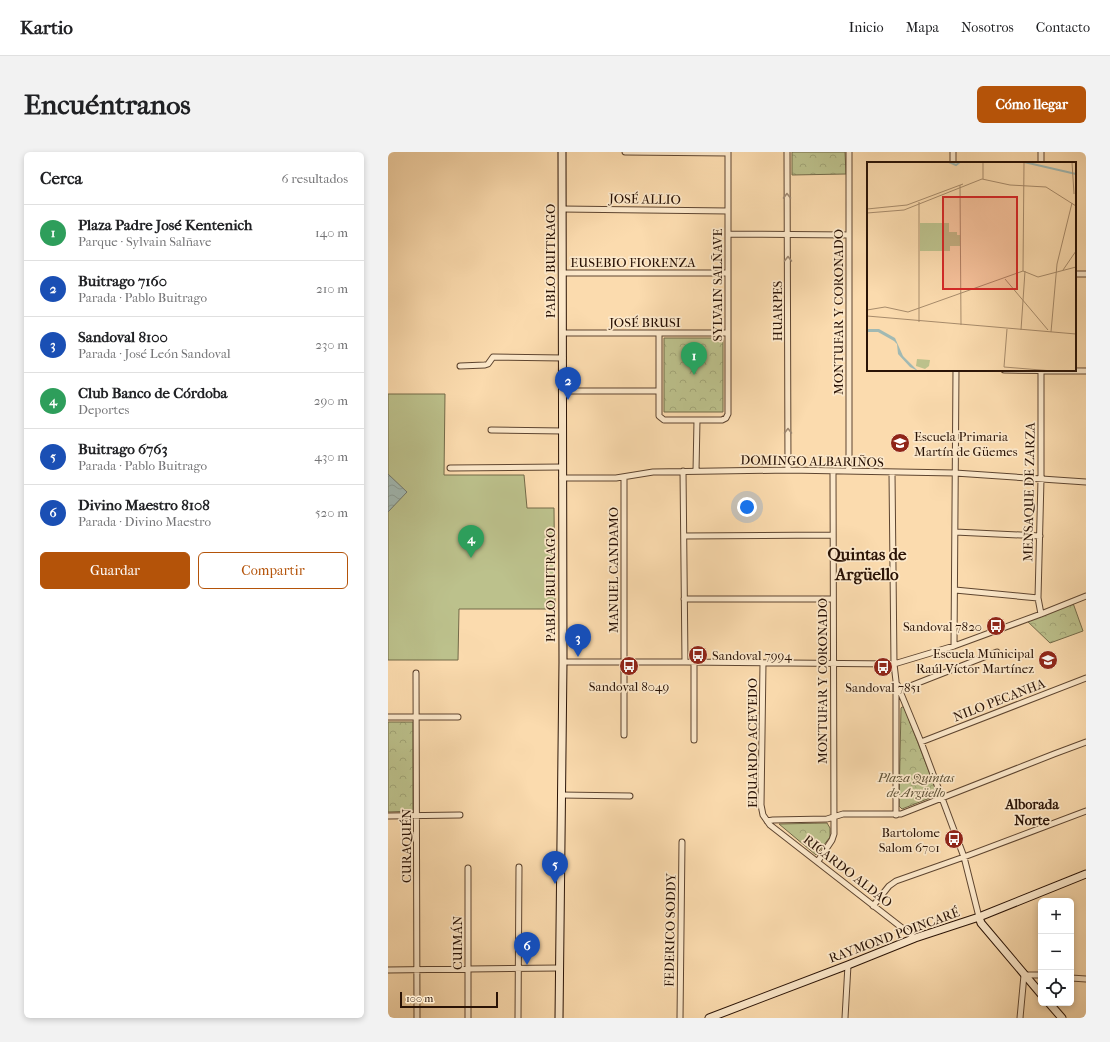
<!DOCTYPE html>
<html lang="es">
<meta charset="utf-8">
<style>
:root{--surface:#fff;--page:#f2f2f2;--text:#202124;--muted:#757577;--line:#e0e0e0;--accent:#b45309}
body{margin:0;font-family:"IM FELL French Canon",serif;background:var(--page);color:var(--text)}
.controls{position:absolute;right:12px;bottom:12px;display:grid;overflow:hidden;border-radius:6px;box-shadow:0 2px 6px #0003}
.controls button{width:36px;height:36px;display:grid;place-items:center;padding:0;border:0;border-bottom:1px solid var(--line);background:var(--surface);color:var(--text);font:20px sans-serif}
.scale{position:absolute;left:12px;bottom:10px;width:98px;box-sizing:border-box;padding-left:4px;border:2px solid #2a1306;border-top:0;font-size:11px;line-height:14px;white-space:nowrap;color:#2a1306;-webkit-text-stroke:3px #fce8ca;paint-order:stroke}
.you{position:absolute;left:359px;top:355px;width:14px;height:14px;margin:-10px;border:3px solid #fff;border-radius:50%;background:#1a73e8;box-shadow:0 0 0 6px #1a73e833}
.badge{display:grid;place-items:center;width:26px;height:26px;border-radius:50%;background:var(--accent);color:#fff;font-size:13px;font-weight:700}
.pin{position:absolute;translate:-50% -33px;filter:drop-shadow(0 1px 2px #0008)}
.pin::after{content:'';position:absolute;top:21px;width:14px;height:12px;background:inherit;clip-path:polygon(0 0,100% 0,50% 100%)}
.list{margin:0;padding:0;list-style:none}
h2{display:flex;justify-content:space-between;align-items:center;height:52px;margin:0;padding:0 16px;font-size:17px}
h2 small{font-size:13px;font-weight:400;color:var(--muted)}
.list li{display:grid;grid-template-columns:26px 1fr auto;gap:12px;align-items:center;box-sizing:border-box;height:56px;padding:0 16px;border-top:1px solid var(--line)}
.list b{display:block;font-size:15px;white-space:nowrap}
.list p{margin:0;font-size:13px;white-space:nowrap;color:var(--muted)}
.list em{font-size:13px;font-style:normal;color:var(--muted)}
.actions{display:flex;gap:8px;padding:12px 16px}
.actions a{flex:1;padding:9px 0;border:1px solid var(--accent);border-radius:6px;text-align:center;font-size:14px;color:var(--accent)}
.actions .main{background:var(--accent);color:#fff}
.icon{flex:none;width:22px;height:22px;fill:none;stroke:currentColor;stroke-width:2;stroke-linecap:round;stroke-linejoin:round}
.map{position:relative;flex:none;width:698px;height:866px;overflow:hidden;border-radius:6px}
header{display:flex;align-items:center;gap:24px;box-sizing:border-box;height:56px;padding:0 20px;background:var(--surface);border-bottom:1px solid var(--line)}
header strong{font-size:19px}
nav{display:flex;gap:22px;margin-inline-start:auto;font-size:14px}
.intro{display:flex;align-items:center;justify-content:space-between;box-sizing:border-box;height:96px;padding:0 24px}
h1{margin:0;font-size:28px}
.button{padding:10px 18px;border-radius:6px;background:var(--accent);color:#fff;font-size:14px;font-weight:700}
main{display:flex;gap:24px;padding:0 24px}
aside{flex:1;background:var(--surface);border-radius:6px;box-shadow:0 2px 6px #0003}
.map>svg:first-child{display:block}
</style>
<header>
<strong>Kartio</strong>
<nav><a>Inicio</a><a>Mapa</a><a>Nosotros</a><a>Contacto</a></nav>
</header>
<div class="intro"><h1>Encuéntranos</h1><a class="button">Cómo llegar</a></div>
<main>
<aside>
<h2>Cerca<small>6 resultados</small></h2>
<ul class="list">
<li><span class="badge" style="background:#2e9e5b">1</span><div><b>Plaza Padre José Kentenich</b><p>Parque · Sylvain Salñave</p></div><em>140 m</em></li>
<li><span class="badge" style="background:#1a4fb4">2</span><div><b>Buitrago 7160</b><p>Parada · Pablo Buitrago</p></div><em>210 m</em></li>
<li><span class="badge" style="background:#1a4fb4">3</span><div><b>Sandoval 8100</b><p>Parada · José León Sandoval</p></div><em>230 m</em></li>
<li><span class="badge" style="background:#2e9e5b">4</span><div><b>Club Banco de Córdoba</b><p>Deportes</p></div><em>290 m</em></li>
<li><span class="badge" style="background:#1a4fb4">5</span><div><b>Buitrago 6763</b><p>Parada · Pablo Buitrago</p></div><em>430 m</em></li>
<li><span class="badge" style="background:#1a4fb4">6</span><div><b>Divino Maestro 8108</b><p>Parada · Divino Maestro</p></div><em>520 m</em></li>
</ul>
<div class="actions"><a class="main">Guardar</a><a>Compartir</a></div>
</aside>
<div class="map">
<svg width="698" height="866" viewBox="0 0 698 866">
<defs>
<pattern id="park-crowns" width="20" height="18" patternUnits="userSpaceOnUse"><rect width="20" height="18" fill="#bcc18c"/><path d="M2 6a3 3 0 1 1 6 0M12 15a3 3 0 1 1 6 0" fill="none" stroke="#a2a577"/></pattern>
<pattern id="water-waves" width="16" height="10" patternUnits="userSpaceOnUse"><rect width="16" height="10" fill="#a1b9b3"/><path d="M0 5q4-4 8 0t8 0" fill="none" stroke="#8b9e98"/></pattern>
</defs>
<rect width="100%" height="100%" fill="#fbdbae"/>
<filter id="stains"><feTurbulence type="fractalNoise" baseFrequency=".005" numOctaves="4"/><feColorMatrix values="0 0 0 0 .2 0 0 0 0 .09 0 0 0 0 .02 0 0 0 .5 -.17"/></filter>
<radialGradient id="worn" r=".72"><stop offset=".6" stop-color="#630" stop-opacity="0"/><stop offset="1" stop-color="#630" stop-opacity=".3"/></radialGradient>
<!-- park -->
<path fill="url(#park-crowns)" stroke="#736a49" d="M 404,0 L 457,0 L 458,22 L 404,23 Z
M 276,186 L 335,186 L 335,260 L 276,260 Z
M 685,451 L 695,479 L 662,491 L 637,467 Z
M 514,555 L 516,555 L 549,640 L 547,644 L 514,657 L 511,654 L 513,556 Z
M 0,570 L 25,570 L 25,659 L 0,660 Z
M 439,671 L 442,676 L 442,685 L 428,703 L 391,672 Z"/>
<!-- garden -->
<path fill="#bcc18c" stroke="#736a49" d="M 0,242 L 57,242 L 56,323 L 136,323 L 139,356 L 166,356 L 167,457 L 71,457 L 70,508 L 0,508 Z"/>
<!-- water -->
<path fill="url(#water-waves)" stroke="#71776e" d="M 0,322 L 19,340 L 0,360 Z"/>
<g fill="none" stroke-linecap="round" stroke-linejoin="round">
<!-- street casing -->
<g stroke="#5e4530" stroke-width="7">
<path id="street" d="M 237,0 L 340,1
M 399,0 L 400,318
M 565,0 L 565,11
M 653,11 L 653,0
M 174,57 L 340,59
M 340,82 L 461,83
M 175,121 L 340,121
M 687,122 L 698,122
M 174,181 L 340,181
M 271,182 L 271,264 L 276,268 L 334,268 L 338,266 L 340,262 L 340,0
M 72,214 L 97,213 L 100,212 L 105,205 L 175,206
M 616,218 L 698,219
M 653,218 L 653,327 L 650,446 L 653,462
M 175,239 L 271,239
M 103,278 L 175,279
M 62,316 L 174,315
M 295,319 L 297,510
M 308,319 L 309,268
M 461,319 L 461,0
M 504,321 L 506,512 L 508,529 L 508,663
M 174,326 L 228,326 L 265,320 L 400,318 L 567,321 L 698,330
M 236,326 L 236,583
M 567,380 L 652,384
M 296,384 L 444,383
M 567,438 L 650,446
M 296,447 L 445,447
M 566,494 L 568,218
M 175,510 L 297,510 L 506,512 L 566,494 L 653,462 L 698,444
M 306,510 L 306,588
M 375,511 L 373,653 L 375,663 L 382,673 L 527,786
M 28,521 L 29,866
M 509,532 L 533,590 L 576,705 L 591,765
M 512,538 L 609,500
M 0,565 L 70,565
M 533,590 L 698,526
M 173,643 L 242,644
M 0,664 L 72,663
M 379,669 L 385,668 L 439,667 L 455,662 L 513,662 L 666,602 L 698,590
M 430,709 L 444,688 L 446,682 L 445,319
M 485,754 L 501,734 L 508,729 L 576,705 L 698,659
M 0,818 L 171,816
M 683,826 L 698,827
M 80,866 L 80,716
M 130,866 L 131,715
M 292,866 L 294,690
M 457,866 L 460,813
M 632,866 L 636,823 L 653,823"/>
</g>
<!-- secondary casing -->
<g stroke="#2a1306" stroke-width="9">
<path id="secondary" d="M 591,765 L 593,771 L 653,842
M 661,851 L 674,866
M 171,866 L 175,510 L 174,0
M 321,866 L 460,813 L 527,786 L 591,765 L 698,722"/>
</g>
<!-- street -->
<use href="#street" stroke="#fce8ca" stroke-width="5"/>
<!-- secondary -->
<use href="#secondary" stroke="#fce8ca" stroke-width="7"/>
</g>
<!-- one-way arrows -->
<defs><path id="oneway-chevron" d="M-2-3.5L2.5 0L-2 3.5" fill="none" stroke-width="1.6" stroke-linecap="round" stroke-linejoin="round"/></defs>
<g stroke="#9e8872">
<use href="#oneway-chevron" transform="translate(399 44) rotate(-91)"/>
<use href="#oneway-chevron" transform="translate(400 107) rotate(-90)"/>
<use href="#oneway-chevron" transform="translate(400 279) rotate(-90)"/>
</g>
<!-- icons -->
<defs>
<g id="school-disc" transform="scale(1)"><circle r="9.5" fill="#8f2418" stroke="#fce8ca"/><path d="M0-5L7-2L0 1L-7-2ZM-4 1L0 2.5L4 1V4Q0 6-4 4Z" fill="#fff"/></g>
<g id="bus-disc" transform="scale(1)"><circle r="9.5" fill="#8f2418" stroke="#fce8ca"/><path d="M-5-6H5V4H4V6H2V4H-2V6H-4V4H-5ZM-3.5-4V0h7V-4ZM-3.5 1.2v1.5H-2V1.2ZM2 1.2v1.5H3.5V1.2Z" fill="#fff"/></g>
</defs>
<g fill-rule="evenodd">
<use href="#school-disc" x="512" y="291"/>
<use href="#bus-disc" x="608" y="474"/>
<use href="#bus-disc" x="310" y="503"/>
<use href="#school-disc" x="660" y="508"/>
<use href="#bus-disc" x="241" y="514"/>
<use href="#bus-disc" x="495" y="515"/>
<use href="#bus-disc" x="566" y="687"/>
</g>
<g text-anchor="middle" dominant-baseline="central" stroke-width="3.5" stroke-linejoin="round" paint-order="stroke">
<!-- street labels -->
<g font-size="13" fill="#2a1306" stroke="#fce8ca">
<text transform="translate(257 47) rotate(1)">JOSÉ ALLIO</text>
<text transform="translate(162 109) rotate(-90)">PABLO BUITRAGO</text>
<text x="245" y="110">EUSEBIO FIORENZA</text>
<text transform="translate(329 133) rotate(-90)">SYLVAIN SALÑAVE</text>
<text transform="translate(389 159) rotate(-90)">HUARPES</text>
<text transform="translate(450 160) rotate(-90)">MONTUFAR Y CORONADO</text>
<text x="257" y="170">JOSÉ BRUSI</text>
<text transform="translate(424 309) rotate(1)">DOMINGO ALBARIÑOS</text>
<text transform="translate(641 340) rotate(-89)">MENSAQUE DE ZARZA</text>
<text transform="translate(225 418) rotate(-90)">MANUEL CANDAMO</text>
<text transform="translate(162 433) rotate(-90)">PABLO BUITRAGO</text>
<text transform="translate(434 529) rotate(-90)">MONTUFAR Y CORONADO</text>
<text transform="translate(611 548) rotate(-21)">NILO PECANHA</text>
<text transform="translate(364 591) rotate(-90)">EDUARDO ACEVEDO</text>
<text transform="translate(18 694) rotate(-90)">CURAQUÉN</text>
<text transform="translate(460 719) rotate(38)">RICARDO ALDAO</text>
<text transform="translate(282 778) rotate(-89)">FEDERICO SODDY</text>
<text transform="translate(506 783) rotate(-20)">RAYMOND POINCARÉ</text>
<text transform="translate(69 791) rotate(-90)">CUIMÁN</text>
</g>
<!-- poi labels -->
<g font-size="13" fill="#2a1306" stroke="#fce8ca" text-anchor="end">
<text x="526" y="284" text-anchor="start">Escuela Primaria<tspan x="526" dy="15">Martín de Güemes</tspan></text>
<text x="594" y="474">Sandoval 7820</text>
<text x="646" y="501">Escuela Municipal<tspan x="646" dy="15">Raúl Víctor Martínez</tspan></text>
<text x="324" y="503" text-anchor="start">Sandoval 7994</text>
<text x="241" y="534" text-anchor="middle">Sandoval 8049</text>
<text x="495" y="535" text-anchor="middle">Sandoval 7851</text>
<text x="552" y="680">Bartolome<tspan x="552" dy="15">Salom 6701</tspan></text>
</g>
<!-- park labels -->
<g font-size="13" font-style="italic" fill="#5d5035" stroke="#fce8ca">
<text x="528" y="625">Plaza Quintas<tspan x="528" dy="15">de Argüello</tspan></text>
</g>
<!-- neighbourhood labels -->
<g font-size="14" font-weight="bold" fill="#2a1306" stroke="#fce8ca">
<text x="644" y="652">Alborada<tspan x="644" dy="16">Norte</tspan></text>
</g>
<!-- district labels -->
<g font-size="17" font-weight="bold" fill="#2a1306" stroke="#fce8ca">
<text x="479" y="402">Quintas de<tspan x="479" dy="20">Argüello</tspan></text>
</g>
</g>
<!-- overview -->
<g transform="translate(479 10)">
<rect width="209" height="209" fill="#fbdbae"/>
<path d="M 50,197 L 63,198 L 62,204 L 58,207 L 49,204 Z" fill="#bcc18c"/>
<path d="M 53,61 L 82,61 L 82,70 L 90,70 L 90,73 L 93,73 L 93,84 L 83,84 L 83,89 L 53,89 Z" fill="#bcc18c"/>
<path d="M 0,167 L 12,167 L 28,176 L 36,194 L 51,209 L 43,205 L 31,192 L 30,182 L 27,179 L 11,170 L 0,170 Z" fill="#a1b9b3"/>
<path fill="none" stroke="#a1b9b3" stroke-width="2" d="M 82,0 L 89,3 L 93,0M 157,0 L 209,12"/>
<path fill="none" stroke="#a78b6b" stroke-width="1" d="M 205,0 L 207,32M 116,17 L 116,0M 93,23 L 94,163M 52,40 L 52,160M 0,47 L 40,43 L 96,22M 0,51 L 37,48 L 115,17 L 143,23 L 179,25 L 209,44M 196,108 L 209,89M 156,109 L 157,0M 138,117 L 181,168M 0,148 L 18,145 L 41,150 L 156,109 L 171,115 L 209,105M 0,154 L 209,172M 140,167 L 137,205 L 186,209M 154,168 L 158,109M 184,170 L 190,102 L 205,41"/>
<path fill="#d62828" fill-opacity="0.15" stroke="#d62828" stroke-width="2" d="M 76,35 L 150,35 L 150,127 L 76,127 Z"/>
<rect width="209" height="209" fill="none" stroke="#2a1306" stroke-width="2"/>
</g>
<rect width="100%" height="100%" filter="url(#stains)"/>
<rect width="100%" height="100%" fill="url(#worn)"/>
</svg>
<div class="controls">
<button>+</button>
<button>−</button>
<button><svg class="icon" aria-label="locate" viewBox="0 0 24 24"><circle cx="12" cy="12" r="6"/><path d="M12 2v4M12 18v4M2 12h4M18 12h4"/></svg></button>
</div>
<div class="scale">100 m</div>
<div class="you"></div>
<div class="pin badge" style="left:306px;top:223px;background:#2e9e5b">1</div>
<div class="pin badge" style="left:180px;top:248px;background:#1a4fb4">2</div>
<div class="pin badge" style="left:190px;top:505px;background:#1a4fb4">3</div>
<div class="pin badge" style="left:83px;top:406px;background:#2e9e5b">4</div>
<div class="pin badge" style="left:167px;top:732px;background:#1a4fb4">5</div>
<div class="pin badge" style="left:139px;top:813px;background:#1a4fb4">6</div>
</div>
</main>
